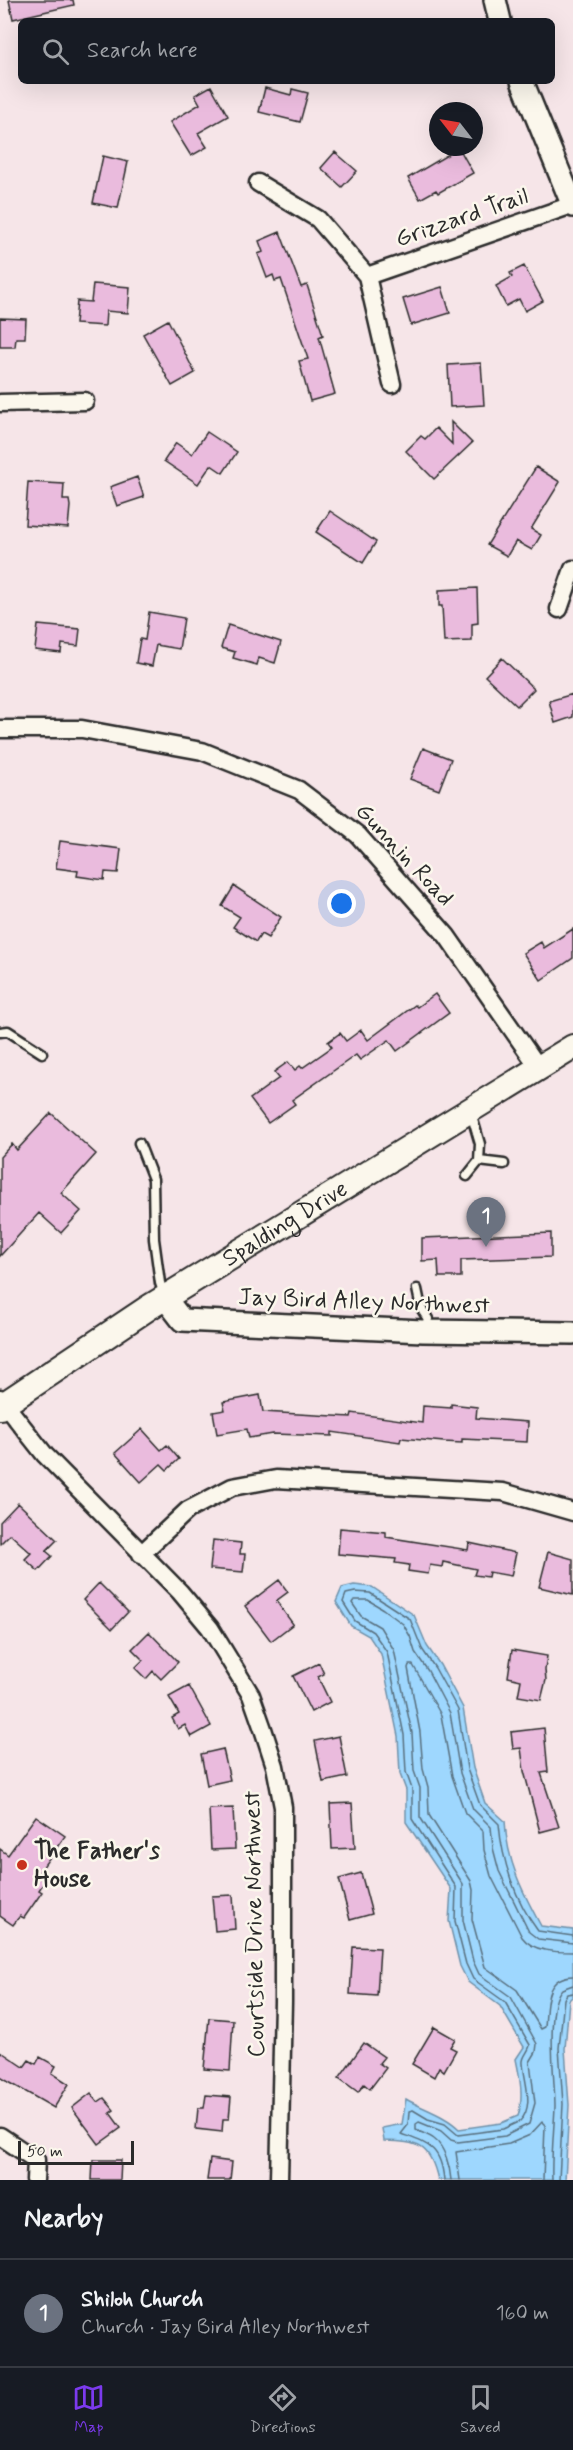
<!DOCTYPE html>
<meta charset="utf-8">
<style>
:root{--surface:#171b24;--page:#242831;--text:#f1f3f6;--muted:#9ea1a6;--line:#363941;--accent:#7c3aed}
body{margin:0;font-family:Mynerve,sans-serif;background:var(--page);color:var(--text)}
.compass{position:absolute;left:429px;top:102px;width:54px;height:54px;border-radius:50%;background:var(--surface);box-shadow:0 6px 24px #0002;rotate:301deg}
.scale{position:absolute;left:18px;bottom:15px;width:116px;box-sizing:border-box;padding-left:6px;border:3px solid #2b2b2b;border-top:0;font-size:16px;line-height:21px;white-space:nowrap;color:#2b2b2b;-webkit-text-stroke:4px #fbf7ec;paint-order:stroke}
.you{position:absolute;left:342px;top:904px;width:21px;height:21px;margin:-15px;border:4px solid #fff;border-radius:50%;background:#1a73e8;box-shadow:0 0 0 9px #1a73e833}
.badge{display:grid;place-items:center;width:39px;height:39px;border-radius:50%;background:var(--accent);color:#fff;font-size:20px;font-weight:700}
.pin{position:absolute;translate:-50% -50px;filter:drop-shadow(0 2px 3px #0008)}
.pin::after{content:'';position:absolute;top:32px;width:21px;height:18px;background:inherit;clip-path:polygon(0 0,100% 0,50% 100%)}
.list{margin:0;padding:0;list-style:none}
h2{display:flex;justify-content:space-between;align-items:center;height:78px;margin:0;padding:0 24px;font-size:26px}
h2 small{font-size:20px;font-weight:400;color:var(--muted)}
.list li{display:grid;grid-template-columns:39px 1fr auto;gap:18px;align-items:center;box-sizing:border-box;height:108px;padding:0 24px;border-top:2px solid var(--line)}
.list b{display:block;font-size:22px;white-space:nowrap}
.list p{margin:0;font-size:20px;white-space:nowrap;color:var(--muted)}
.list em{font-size:20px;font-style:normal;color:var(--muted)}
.icon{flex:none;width:33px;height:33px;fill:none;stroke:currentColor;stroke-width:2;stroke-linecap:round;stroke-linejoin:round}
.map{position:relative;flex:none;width:573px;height:2180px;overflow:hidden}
.search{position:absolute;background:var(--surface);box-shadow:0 6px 24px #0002;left:18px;right:18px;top:18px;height:66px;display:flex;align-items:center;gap:15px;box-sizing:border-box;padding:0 21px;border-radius:9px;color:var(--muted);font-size:22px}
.sheet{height:186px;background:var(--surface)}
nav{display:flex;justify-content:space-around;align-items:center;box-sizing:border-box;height:84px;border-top:2px solid var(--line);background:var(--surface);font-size:16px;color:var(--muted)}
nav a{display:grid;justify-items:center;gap:3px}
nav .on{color:var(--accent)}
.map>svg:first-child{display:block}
</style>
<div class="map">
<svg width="573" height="2180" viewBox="0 0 573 2180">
<rect width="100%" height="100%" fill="#f6e5e8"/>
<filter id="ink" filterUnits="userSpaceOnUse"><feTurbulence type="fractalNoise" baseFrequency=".0167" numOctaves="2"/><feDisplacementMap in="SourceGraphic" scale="12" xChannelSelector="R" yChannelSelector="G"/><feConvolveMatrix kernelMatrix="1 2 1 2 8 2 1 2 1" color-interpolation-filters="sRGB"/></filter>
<g filter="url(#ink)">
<!-- water -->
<path fill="#9ed7fe" stroke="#7092aa" stroke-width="1.5" d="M 354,1585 L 372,1587 L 414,1615 L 427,1646 L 440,1665 L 463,1708 L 473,1768 L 485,1803 L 505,1821 C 507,1862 522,1891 541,1926 L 573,1930 L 573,1996 L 569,2000 L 565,2049 L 569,2105 L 565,2180 L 438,2180 C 430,2144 419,2142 384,2141 L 382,2128 L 402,2124 L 406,2099 C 423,2109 445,2115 459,2129 L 501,2123 L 518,2116 C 524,2097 520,2078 516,2059 L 524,2047 L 500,2006 L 468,1982 L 460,1966 L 449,1921 L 451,1889 L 406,1822 L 406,1790 L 400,1774 L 398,1736 L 381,1654 L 369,1636 L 351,1626 L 336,1602 L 342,1588 Z"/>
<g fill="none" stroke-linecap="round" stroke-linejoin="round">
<!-- shore -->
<path stroke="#59707f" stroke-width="1.5" d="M 573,1952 C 556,1952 533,1952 522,1937 L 491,1876 L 484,1850 L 483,1831 L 465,1813 L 452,1776 L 441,1715 L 413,1665 L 409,1665 L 408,1668 L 420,1732 L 423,1769 L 428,1787 L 429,1815 L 471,1881 L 473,1890 L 472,1919 L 485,1967 L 517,1990 L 541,2029 L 545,2027 C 547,2005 544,1977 573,1976
M 444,2180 C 441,2146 428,2144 401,2134 L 408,2125 L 409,2111 L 413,2110 L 428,2119 L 445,2124 L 458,2135 L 503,2129 L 520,2121 C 535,2106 524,2081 523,2063 C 522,2056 529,2052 530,2045 L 505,2002 L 473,1979 L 466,1964 L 455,1921 L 456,1887 L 412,1819 L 412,1789 L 406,1772 L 404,1735 L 387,1652 L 373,1632 L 355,1621 L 343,1602 L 346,1594 L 355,1592 L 370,1593 L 410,1619 L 422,1649 L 435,1668 L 458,1710 L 467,1769 L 480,1805 L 499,1824 C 502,1861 515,1900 538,1931 L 573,1936
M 451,2180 C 450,2167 445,2147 434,2139 C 429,2135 422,2133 416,2130 L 416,2124 L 419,2122 L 441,2131 L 451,2140 L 458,2142 L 505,2136 L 529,2124 L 535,2103 L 530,2062 L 536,2052 L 537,2044 L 511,1997 L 479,1974 L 473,1961 L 463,1920 L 463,1884 L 420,1817 L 420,1788 L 414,1771 L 412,1733 L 394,1650 L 380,1627 L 361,1616 L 352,1603 L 354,1600 L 368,1600 L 383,1609 L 403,1624 L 410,1636 L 415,1652 L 428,1671 L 450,1713 L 460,1773 L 473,1809 L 491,1827 L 493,1848 L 499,1871 L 529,1932 L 538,1939 L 573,1943
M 460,2180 L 456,2152 L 509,2144 L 530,2135 L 542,2122 L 545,2125 L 543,2180
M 552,2180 C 551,2155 554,2131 555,2106 C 555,2081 545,2006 562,1989 L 573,1985
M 559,2180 L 563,2104 L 559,2048 L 564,1999 L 567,1994 L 573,1993"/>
</g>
<!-- building -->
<path fill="#eabbdd" stroke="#2b2b2b" stroke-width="1.5" d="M 9,0 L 73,0 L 74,5 L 13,19 Z
M 211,86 L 228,116 L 198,133 L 207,147 L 191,156 L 170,122 L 200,104 L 195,95 Z
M 265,88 L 291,95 L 292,89 L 308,93 L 300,122 L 259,112 Z
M 459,148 L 473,173 L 438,193 L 436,190 L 420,199 L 408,178 Z
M 335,152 L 357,171 L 342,187 L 321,168 Z
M 103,156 L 128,162 L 118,208 L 93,203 Z
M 280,232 L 301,287 L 307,285 L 323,335 L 319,337 L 335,394 L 310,401 L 299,361 L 308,359 L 281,279 L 275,281 L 273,275 L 267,278 L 258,254 L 263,252 L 259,241 Z
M 524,266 L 543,301 L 525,311 L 519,299 L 506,306 L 496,286 L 512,277 L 510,273 Z
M 93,284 L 130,287 L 128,313 L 106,311 L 105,326 L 75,324 L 77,301 L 91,302 Z
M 442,287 L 450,313 L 411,325 L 403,299 Z
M 0,318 L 26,319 L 25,338 L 16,338 L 15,347 L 0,347 Z
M 168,320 L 195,373 L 172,386 L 143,334 Z
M 481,363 L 484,405 L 450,407 L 448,365 Z
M 451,422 L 472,443 L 434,479 L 406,451 L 421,436 L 425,439 L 436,428 L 452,444 Z
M 207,432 L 237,452 L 223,473 L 211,465 L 198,484 L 164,461 L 176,443 L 192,454 Z
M 536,467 L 560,482 L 531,529 L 541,535 L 532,550 L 516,541 L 507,556 L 487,545 Z
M 137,477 L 144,497 L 117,506 L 110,487 Z
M 28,482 L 64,484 L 63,500 L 69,500 L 70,506 L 68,528 L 25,525 Z
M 330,511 L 376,542 L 363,563 L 316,532 Z
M 477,588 L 478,623 L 472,624 L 472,641 L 444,642 L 442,606 L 439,606 L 439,590 Z
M 149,612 L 184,618 L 179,649 L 156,645 L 152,666 L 136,663 L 140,639 L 145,640 Z
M 38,625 L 80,629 L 78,646 L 62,644 L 61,653 L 35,650 Z
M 228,625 L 281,642 L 275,663 L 259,658 L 257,665 L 233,658 L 235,652 L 221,648 Z
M 502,658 L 534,689 L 517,706 L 485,676 Z
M 573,694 L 573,717 L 555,723 L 549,701 Z
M 423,748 L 451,759 L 439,790 L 410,779 Z
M 60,841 L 121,849 L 118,873 L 105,872 L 104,880 L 77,876 L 78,871 L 56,868 Z
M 234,886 L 281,917 L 268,938 L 261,934 L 256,942 L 233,927 L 240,917 L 222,906 Z
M 573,929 L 573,958 L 541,980 L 523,953 L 541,942 L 544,948 Z
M 435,994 L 449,1013 L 397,1051 L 389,1040 L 360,1060 L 356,1055 L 292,1100 L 295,1104 L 268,1123 L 250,1099 L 279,1078 L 274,1072 L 288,1062 L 295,1070 L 300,1066 L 302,1068 L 332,1047 L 328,1042 L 340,1033 L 346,1041 L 361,1030 L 368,1040 L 415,1005 L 417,1007 Z
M 51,1113 L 96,1154 L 61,1193 L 81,1211 L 61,1233 L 39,1213 L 0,1256 L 0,1157 L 12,1144 L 17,1150 Z
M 551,1233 L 551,1257 L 461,1260 L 461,1277 L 439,1277 L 438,1260 L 422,1261 L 422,1238 Z
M 260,1395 L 263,1412 L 351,1417 L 352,1413 L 422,1423 L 423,1406 L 451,1408 L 451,1404 L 477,1407 L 476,1418 L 528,1422 L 527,1442 L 462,1439 L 462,1443 L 444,1442 L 401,1438 L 400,1442 L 332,1432 L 332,1436 L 273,1434 L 249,1438 L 247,1429 L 217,1434 L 213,1412 L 225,1410 L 223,1402 Z
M 142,1429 L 161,1450 L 167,1445 L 179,1459 L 167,1470 L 161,1464 L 141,1482 L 115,1453 Z
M 18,1503 L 57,1540 L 46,1551 L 52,1556 L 38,1571 L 25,1559 L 31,1553 L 10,1534 L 0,1544 L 0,1522 Z
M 340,1528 L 386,1532 L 386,1537 L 468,1550 L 469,1543 L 516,1553 L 511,1576 L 489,1572 L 488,1577 L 474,1575 L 476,1569 L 443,1562 L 442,1567 L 430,1565 L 428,1574 L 408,1571 L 409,1565 L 395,1563 L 396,1559 L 338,1554 Z
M 213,1540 L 241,1543 L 240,1554 L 245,1554 L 243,1572 L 210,1569 Z
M 548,1552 L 573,1559 L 573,1595 L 539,1587 Z
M 279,1580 L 288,1592 L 276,1601 L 293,1624 L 271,1641 L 245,1606 Z
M 99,1583 L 128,1612 L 112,1629 L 83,1600 Z
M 149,1632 L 178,1662 L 161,1679 L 153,1671 L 146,1679 L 135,1668 L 143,1660 L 132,1649 Z
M 512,1650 L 547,1656 L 545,1670 L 546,1680 L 541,1700 L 518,1696 L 521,1680 L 508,1677 Z
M 319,1663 L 324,1674 L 318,1677 L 330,1702 L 311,1712 L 293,1676 Z
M 189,1686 L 211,1726 L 191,1737 L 185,1725 L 178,1729 L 172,1718 L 179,1714 L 169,1697 Z
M 544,1728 L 548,1772 L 541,1773 L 559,1827 L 540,1832 L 524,1771 L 521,1748 L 513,1749 L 511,1732 Z
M 339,1736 L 347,1777 L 323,1782 L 315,1741 Z
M 223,1749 L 230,1780 L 207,1785 L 201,1754 Z
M 352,1803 L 355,1848 L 332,1849 L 330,1804 Z
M 233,1808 L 235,1849 L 211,1850 L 209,1809 Z
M 36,1816 L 65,1836 L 37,1875 L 45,1881 L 39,1890 L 42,1892 L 24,1918 L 20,1916 L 13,1925 L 0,1916 L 0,1849 L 8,1855 Z
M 361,1873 L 372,1914 L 350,1920 L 339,1879 Z
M 233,1895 L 235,1929 L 215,1931 L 212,1896 Z
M 353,1947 L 380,1948 L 377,1996 L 350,1994 Z
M 209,2018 L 233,2020 L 230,2071 L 204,2069 Z
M 434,2027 L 455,2039 L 450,2047 L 456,2050 L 444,2071 L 439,2067 L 434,2077 L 412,2064 Z
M 364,2043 L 384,2057 L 379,2063 L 386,2068 L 370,2089 L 364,2084 L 358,2092 L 339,2078 Z
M 0,2051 L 24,2067 L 29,2060 L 36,2064 L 40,2057 L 56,2066 L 52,2073 L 69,2084 L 54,2108 L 0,2077 Z
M 91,2093 L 98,2102 L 104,2098 L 114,2110 L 110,2113 L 121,2128 L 99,2144 L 72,2108 Z
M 206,2095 L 231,2097 L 229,2119 L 223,2119 L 222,2132 L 196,2129 L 198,2108 L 204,2108 Z
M 210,2159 L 232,2162 L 230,2180 L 207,2180 Z
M 93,2160 L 121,2160 L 120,2180 L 92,2180 Z"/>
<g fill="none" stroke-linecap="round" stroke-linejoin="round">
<!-- service casing -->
<g stroke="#2b2b2b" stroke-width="13">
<path id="service" d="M 0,1032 L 8,1031 L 42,1053
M 139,1143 L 153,1179 L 154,1239 L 160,1283 L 164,1295
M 479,1161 L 504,1164
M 467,1176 L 479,1161 L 480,1144 L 471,1113
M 417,1289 L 421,1308 L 428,1319 L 424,1330"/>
</g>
<!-- minor casing -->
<g stroke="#2b2b2b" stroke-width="21">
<path id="minor" d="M 258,183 L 318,219 L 367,276 L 392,384
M 367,276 L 572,205
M 0,403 L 85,401
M 559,609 L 573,569
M 0,729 L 82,729 L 202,751 L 299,790 L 358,835 L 447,936 L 539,1068
M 0,1398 L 45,1455 L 180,1592 L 210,1628 L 251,1695 L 263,1729 L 275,1766 L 283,1807 L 283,2002 L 279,2180
M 141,1554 L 188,1510 L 232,1487 L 276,1479 L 503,1492 L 573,1512
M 0,2136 L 36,2160 L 35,2180"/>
</g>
<!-- tertiary casing -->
<g stroke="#2b2b2b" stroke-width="26">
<path id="tertiary" d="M 495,0 L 500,21
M 522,81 L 573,206
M 165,1298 L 182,1320 L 423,1331 L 573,1333"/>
</g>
<!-- secondary casing -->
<g stroke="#2b2b2b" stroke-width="28">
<g id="secondary">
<path id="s1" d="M 0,1407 L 148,1308 L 573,1047"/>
</g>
</g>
<!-- service -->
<use href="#service" stroke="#fbf7ec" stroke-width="8"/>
<!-- minor -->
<use href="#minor" stroke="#fbf7ec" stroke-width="16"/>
<!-- tertiary -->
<use href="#tertiary" stroke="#fbf7ec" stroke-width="21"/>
<!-- secondary -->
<use href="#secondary" stroke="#fbf7ec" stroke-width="24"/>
</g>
</g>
<!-- markers -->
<circle fill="#c8321e" stroke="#fbf7ec" stroke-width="2" cx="22" cy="1865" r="6"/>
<g text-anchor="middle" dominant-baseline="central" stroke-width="5" stroke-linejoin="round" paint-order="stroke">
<!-- street labels -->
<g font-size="24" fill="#2b2b2b" stroke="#fbf7ec">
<text transform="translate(462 218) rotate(-19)">Grizzard Trail</text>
<text transform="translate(404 855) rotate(47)">Gunnin Road</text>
<text stroke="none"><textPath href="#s1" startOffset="339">Spalding Drive</textPath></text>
<text transform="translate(364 1302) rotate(2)">Jay Bird Alley Northwest</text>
<text transform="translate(255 1924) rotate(-91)">Courtside Drive Northwest</text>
</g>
<!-- poi labels -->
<g font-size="24" font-weight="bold" fill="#2b2b2b" stroke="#fbf7ec" text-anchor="start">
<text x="34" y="1851">The Father's<tspan x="34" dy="28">House</tspan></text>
</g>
</g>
</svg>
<svg class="compass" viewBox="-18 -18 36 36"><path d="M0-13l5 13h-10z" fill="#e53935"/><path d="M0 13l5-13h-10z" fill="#9ea1a6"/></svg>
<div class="scale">50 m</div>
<div class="you"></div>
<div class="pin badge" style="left:486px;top:1247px;background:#6b7280">1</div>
<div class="search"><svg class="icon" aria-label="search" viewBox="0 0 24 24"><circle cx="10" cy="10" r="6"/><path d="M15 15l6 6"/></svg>Search here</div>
</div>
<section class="sheet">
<h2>Nearby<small></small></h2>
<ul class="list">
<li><span class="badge" style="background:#6b7280">1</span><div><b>Shiloh Church</b><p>Church · Jay Bird Alley Northwest</p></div><em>160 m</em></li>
</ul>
</section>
<nav>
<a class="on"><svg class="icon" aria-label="map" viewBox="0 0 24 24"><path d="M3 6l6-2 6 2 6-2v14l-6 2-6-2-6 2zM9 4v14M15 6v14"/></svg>Map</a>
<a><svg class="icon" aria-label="directions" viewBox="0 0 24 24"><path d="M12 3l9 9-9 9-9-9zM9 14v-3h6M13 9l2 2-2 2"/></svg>Directions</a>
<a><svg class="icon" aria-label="saved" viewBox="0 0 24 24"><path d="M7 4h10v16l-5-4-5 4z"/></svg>Saved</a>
</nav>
